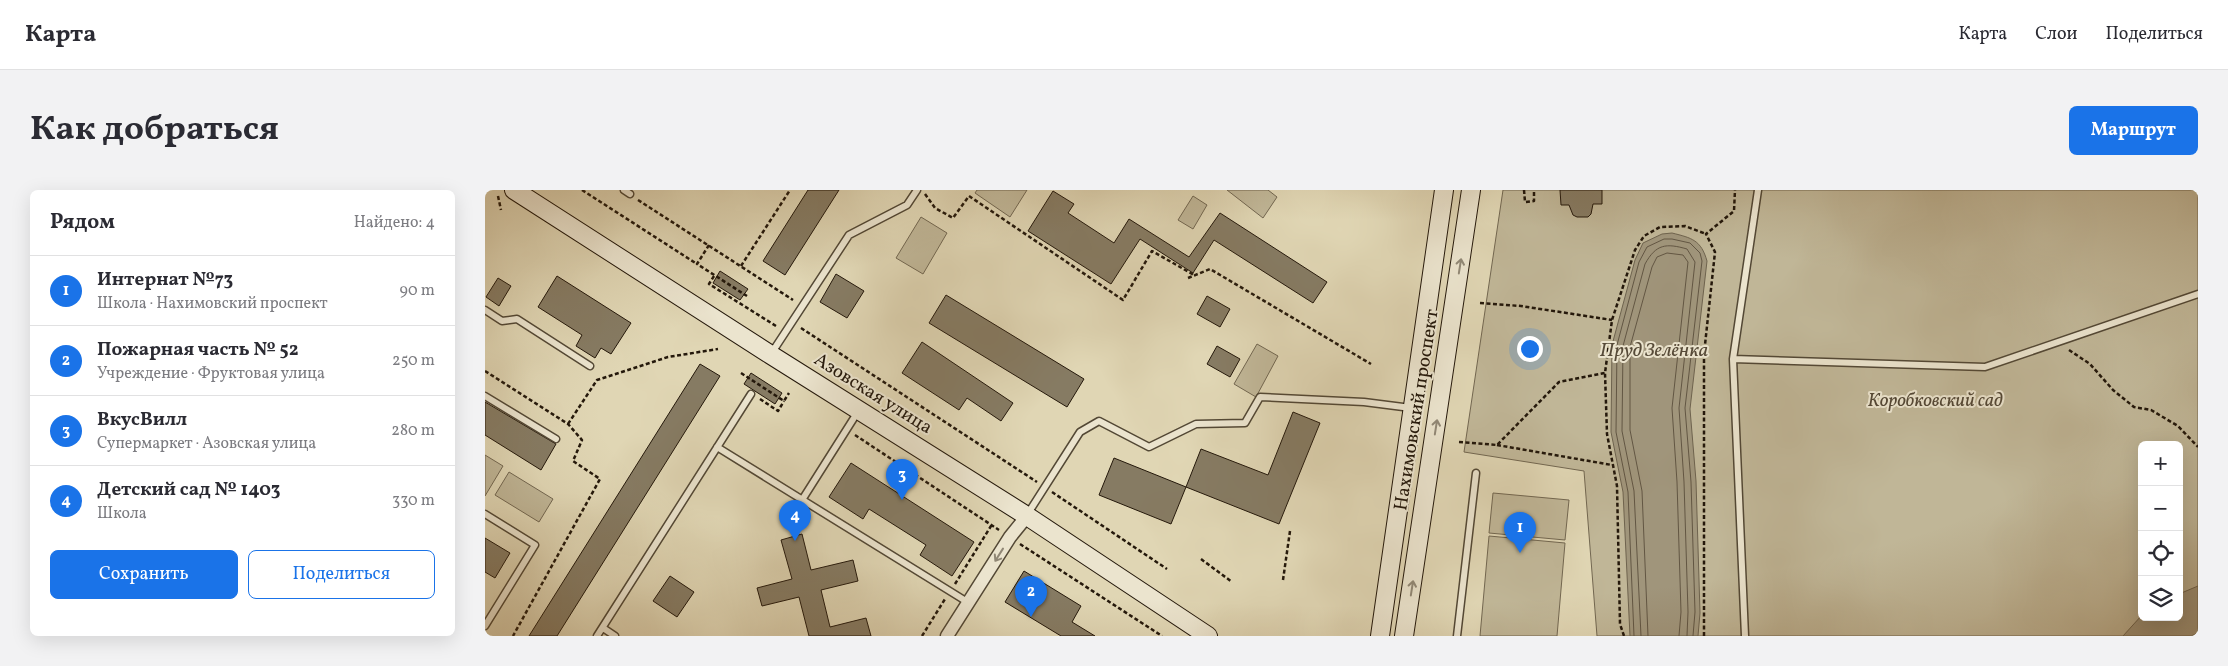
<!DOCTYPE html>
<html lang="ru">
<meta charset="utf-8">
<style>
:root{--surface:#fff;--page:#f2f2f3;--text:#2b2b33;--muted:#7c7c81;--line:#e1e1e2;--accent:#1a73e8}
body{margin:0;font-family:Vollkorn,serif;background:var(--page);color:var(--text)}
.controls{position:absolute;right:15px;bottom:15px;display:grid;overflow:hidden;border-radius:8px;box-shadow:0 5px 20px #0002}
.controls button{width:45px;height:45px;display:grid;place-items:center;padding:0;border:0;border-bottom:1px solid var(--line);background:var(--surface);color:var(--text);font:25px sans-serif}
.you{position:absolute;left:1044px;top:158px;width:18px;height:18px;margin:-12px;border:4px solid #fff;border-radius:50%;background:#1a73e8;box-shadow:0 0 0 8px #1a73e833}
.badge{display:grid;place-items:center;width:32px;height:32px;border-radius:50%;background:var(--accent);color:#fff;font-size:16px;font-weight:700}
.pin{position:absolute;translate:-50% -41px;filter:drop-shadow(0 1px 2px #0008)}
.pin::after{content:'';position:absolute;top:26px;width:18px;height:15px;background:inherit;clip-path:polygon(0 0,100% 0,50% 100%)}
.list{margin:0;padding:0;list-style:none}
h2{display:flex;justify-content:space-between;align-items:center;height:65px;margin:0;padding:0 20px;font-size:21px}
h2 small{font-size:16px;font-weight:400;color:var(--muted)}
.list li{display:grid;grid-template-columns:32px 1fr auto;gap:15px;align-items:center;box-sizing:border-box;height:70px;padding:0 20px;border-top:1px solid var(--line)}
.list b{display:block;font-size:19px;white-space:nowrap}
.list p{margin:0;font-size:16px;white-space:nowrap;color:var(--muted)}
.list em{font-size:16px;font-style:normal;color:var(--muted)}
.actions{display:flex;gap:10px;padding:15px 20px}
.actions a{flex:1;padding:11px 0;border:1px solid var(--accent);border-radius:8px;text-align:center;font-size:18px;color:var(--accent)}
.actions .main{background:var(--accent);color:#fff}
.icon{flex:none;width:28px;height:28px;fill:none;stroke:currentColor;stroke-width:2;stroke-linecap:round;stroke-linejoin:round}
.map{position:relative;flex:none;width:1713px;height:446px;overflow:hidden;border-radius:8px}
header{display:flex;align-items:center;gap:30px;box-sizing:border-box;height:70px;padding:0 25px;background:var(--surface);border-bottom:1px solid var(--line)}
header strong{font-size:24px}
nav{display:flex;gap:28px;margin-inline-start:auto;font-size:18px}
.intro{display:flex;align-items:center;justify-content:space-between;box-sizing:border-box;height:120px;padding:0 30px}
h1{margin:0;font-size:35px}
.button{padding:12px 22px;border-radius:8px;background:var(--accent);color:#fff;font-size:18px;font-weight:700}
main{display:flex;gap:30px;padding:0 30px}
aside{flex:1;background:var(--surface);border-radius:8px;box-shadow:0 5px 20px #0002}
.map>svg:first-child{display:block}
</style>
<header>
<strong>Карта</strong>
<nav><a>Карта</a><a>Слои</a><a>Поделиться</a></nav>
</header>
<div class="intro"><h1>Как добраться</h1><a class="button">Маршрут</a></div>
<main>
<aside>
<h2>Рядом<small>Найдено: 4</small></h2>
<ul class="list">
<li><span class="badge">1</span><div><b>Интернат №73</b><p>Школа · Нахимовский проспект</p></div><em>90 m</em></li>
<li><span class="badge">2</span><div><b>Пожарная часть № 52</b><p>Учреждение · Фруктовая улица</p></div><em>250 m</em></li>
<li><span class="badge">3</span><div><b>ВкусВилл</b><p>Супермаркет · Азовская улица</p></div><em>280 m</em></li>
<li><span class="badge">4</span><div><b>Детский сад № 1403</b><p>Школа</p></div><em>330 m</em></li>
</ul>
<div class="actions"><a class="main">Сохранить</a><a>Поделиться</a></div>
</aside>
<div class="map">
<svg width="1713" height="446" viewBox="0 0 1713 446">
<rect width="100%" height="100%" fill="#e0d6b4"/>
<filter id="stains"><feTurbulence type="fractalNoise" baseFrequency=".004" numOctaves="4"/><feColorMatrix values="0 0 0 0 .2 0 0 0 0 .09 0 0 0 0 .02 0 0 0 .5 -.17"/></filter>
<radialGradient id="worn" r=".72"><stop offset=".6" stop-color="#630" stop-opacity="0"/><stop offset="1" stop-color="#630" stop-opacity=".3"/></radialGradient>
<!-- green -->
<path fill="#c0b697" stroke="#726751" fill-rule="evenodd" d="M 492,0 L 542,0 L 525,27 L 490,3 Z
M 742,0 L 783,0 L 792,7 L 778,28 Z
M 1018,0 L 1713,0 L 1713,446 L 1112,446 L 1099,281 L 979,262 ZM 1657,255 L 1694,255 L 1694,427 L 1657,427 Z
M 708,6 L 722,15 L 708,39 L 693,30 Z
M 436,27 L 462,43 L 438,84 L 411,68 Z
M 772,154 L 793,166 L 771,207 L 749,194 Z
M 0,265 L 18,276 L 0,306 Z
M 24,282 L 68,309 L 54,332 L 10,305 Z
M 1008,303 L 1084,310 L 1080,350 L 1004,343 Z
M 1004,346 L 1080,353 L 1072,446 L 995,446 Z"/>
<!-- water -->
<path fill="#a0957b" stroke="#6e634e" d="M 1187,43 C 1207,48 1216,50 1222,71 L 1205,219 L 1211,291 L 1215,423 L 1213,446 L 1145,446 L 1138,302 L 1126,242 L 1127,155 L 1150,70 L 1158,53 L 1177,44 Z
M 1713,396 L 1713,443 L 1706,446 L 1638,446 L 1657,425 L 1657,427 L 1694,427 L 1694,404 Z"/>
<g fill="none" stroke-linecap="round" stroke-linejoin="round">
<!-- shore -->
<path stroke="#625643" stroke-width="1" d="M 1149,446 L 1143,302 L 1131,242 L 1132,155 L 1154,72 L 1162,57 L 1179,49 L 1187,49 L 1205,53 L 1215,63 L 1217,71 L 1200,218 L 1206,292 L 1210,422 L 1208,446
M 1156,446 L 1149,301 L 1137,241 L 1138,156 L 1160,74 C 1171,54 1181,53 1202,59 L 1210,72 L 1194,218 L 1199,292 L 1203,422 L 1202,446
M 1163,446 L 1157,301 L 1145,240 L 1145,157 L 1167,77 L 1172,67 L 1182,63 L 1198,65 L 1203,72 L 1187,218 L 1192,292 L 1196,422 L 1194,446"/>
</g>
<!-- building -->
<path fill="#867b63" stroke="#24180b" d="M 323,0 L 354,0 L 300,85 L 278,71 Z
M 1075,0 L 1117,0 L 1117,14 L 1108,14 L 1106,24 L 1103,27 L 1092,27 L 1088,25 L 1084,15 L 1076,15 Z
M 568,1 L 589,14 L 583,23 L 629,53 L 644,29 L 704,67 L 735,23 L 842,92 L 828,113 L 729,50 L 708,83 L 655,49 L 626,94 L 543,41 Z
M 235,81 L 263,99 L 255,110 L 228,93 Z
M 351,84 L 379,101 L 362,128 L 335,112 Z
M 72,86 L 146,133 L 126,164 L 116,158 L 110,168 L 91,156 L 97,145 L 53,117 Z
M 13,88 L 26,96 L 14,116 L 1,107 Z
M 461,105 L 599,189 L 582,217 L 444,133 Z
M 722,106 L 745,119 L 735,137 L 712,124 Z
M 437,152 L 528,213 L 516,231 L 482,208 L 474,220 L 417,183 Z
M 732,156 L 755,169 L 745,187 L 722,174 Z
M 215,174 L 235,186 L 136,344 L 72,446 L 44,446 Z
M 266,183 L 297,203 L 290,214 L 259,194 Z
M 0,212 L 71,254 L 56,280 L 0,245 Z
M 808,222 L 835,233 L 794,334 L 701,297 L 716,259 L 783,285 Z
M 629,268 L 701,297 L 686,334 L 614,305 Z
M 366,273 L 489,352 L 467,386 L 435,365 L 441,355 L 384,319 L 378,329 L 344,307 Z
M 317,344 L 326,380 L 368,370 L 373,391 L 336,400 L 345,437 L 381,428 L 386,446 L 324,446 L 314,407 L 277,416 L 272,398 L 307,389 L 296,350 Z
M 0,348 L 25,363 L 10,388 L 0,382 Z
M 539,381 L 596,416 L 587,432 L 610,446 L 576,446 L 520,412 Z
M 185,386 L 209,402 L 192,427 L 168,411 Z"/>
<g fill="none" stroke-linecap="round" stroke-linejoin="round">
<!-- lane casing -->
<g stroke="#534835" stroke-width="9">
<path id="lane" d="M 139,0 L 145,4
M 1273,0 L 1248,169 L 1500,177 L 1713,104
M 0,120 L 17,131 L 32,129 L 105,176
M 286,164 L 364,45 L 422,15 L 432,0
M 1248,169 L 1260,446
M 0,206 L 71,249
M 232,257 L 484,413
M 317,310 L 374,220
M 0,324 L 50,355 L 0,436
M 542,325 L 595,242 L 614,231 L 664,257 L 711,234 L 760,233 L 775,207 L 879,212 L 926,218
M 118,438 L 130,446
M 112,446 L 266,204
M 972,446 L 991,283"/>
</g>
<!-- street casing -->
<g stroke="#534835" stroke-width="15">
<path id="street" d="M 462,446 L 525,347 L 542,326"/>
</g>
<!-- secondary casing -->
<g stroke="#24180b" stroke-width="20">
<path id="secondary" d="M 29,0 L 286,165 L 542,326 L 723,446
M 895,446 L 959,0
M 919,446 L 986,0"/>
</g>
<!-- path -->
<path stroke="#24180b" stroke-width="2.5" stroke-dasharray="4 2.5" stroke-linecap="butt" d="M 97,0 L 212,74
M 1039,0 L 1040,12 L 1049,11 L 1049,0
M 440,4 L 450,18 L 468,28 L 484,6 L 638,110 L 667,61 L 709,85
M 13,6 L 16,20
M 153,10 L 308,110
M 224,55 L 212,74 L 262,106
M 256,76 L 305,0
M 229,86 L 224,94 L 291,136
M 703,88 L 725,79 L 886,174
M 995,113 L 1036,116 L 1127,130
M 316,138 L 552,292
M 1584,160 L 1605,174 L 1628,200 L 1649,217 L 1666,220 L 1693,236 L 1713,257
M 0,181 L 83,234 L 97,250 L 88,271 L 115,289 L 28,446
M 256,183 L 299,211 L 304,203
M 275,209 L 293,221 L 299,211
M 83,234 L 112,190 L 183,167 L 233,159
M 370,245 L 514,340
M 974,252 L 1012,255 L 1074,192 L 1120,183
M 1012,255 L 1127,275
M 567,302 L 682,379
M 535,354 L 677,446
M 716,369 L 747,392
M 798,390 L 805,341
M 470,394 L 506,336
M 437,446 L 460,409
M 1139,446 L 1135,434 L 1132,296 L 1122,244 L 1120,183 L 1127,130 L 1150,60 L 1159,46 L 1175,37 L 1200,36 L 1221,44
M 1219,446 L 1219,164 L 1230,62 L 1221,44 L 1249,21 L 1250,0"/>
<!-- lane -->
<use href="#lane" stroke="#ebe4ce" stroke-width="6"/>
<!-- street -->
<use href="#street" stroke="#ebe4ce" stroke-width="12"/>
<!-- secondary -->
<use href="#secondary" stroke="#ebe4ce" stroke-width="18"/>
</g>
<!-- one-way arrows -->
<defs><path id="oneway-shaft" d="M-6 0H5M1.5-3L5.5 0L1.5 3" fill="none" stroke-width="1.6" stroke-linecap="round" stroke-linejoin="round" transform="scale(1.25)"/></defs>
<g stroke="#918876">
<use href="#oneway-shaft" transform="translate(975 76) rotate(-81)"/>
<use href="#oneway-shaft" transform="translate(951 237) rotate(-81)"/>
<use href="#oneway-shaft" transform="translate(514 365) rotate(122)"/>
<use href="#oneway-shaft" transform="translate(927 398) rotate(-81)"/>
</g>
<g text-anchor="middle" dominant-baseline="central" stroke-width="4" stroke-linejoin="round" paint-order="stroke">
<!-- street labels -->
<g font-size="19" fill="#24180b" stroke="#ebe4ce">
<text transform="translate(388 204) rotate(32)">Азовская улица</text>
<text transform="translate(932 220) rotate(-81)">Нахимовский проспект</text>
</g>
<!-- park labels -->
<g font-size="19" font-style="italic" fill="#534735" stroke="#ebe4ce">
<text x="1450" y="211">Коробковский сад</text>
</g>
<!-- water labels -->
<g font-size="20" font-style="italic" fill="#564a38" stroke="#ebe4ce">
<text x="1169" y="161">Пруд Зелёнка</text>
</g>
</g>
<rect width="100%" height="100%" filter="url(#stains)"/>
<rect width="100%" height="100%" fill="url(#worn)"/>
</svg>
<div class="controls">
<button>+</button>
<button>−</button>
<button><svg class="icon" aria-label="locate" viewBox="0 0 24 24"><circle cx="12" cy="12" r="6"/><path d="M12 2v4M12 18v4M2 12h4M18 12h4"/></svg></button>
<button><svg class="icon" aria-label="layers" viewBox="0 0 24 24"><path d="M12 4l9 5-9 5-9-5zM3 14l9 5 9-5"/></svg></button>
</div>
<div class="you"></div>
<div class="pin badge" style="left:1035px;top:363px">1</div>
<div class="pin badge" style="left:546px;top:427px">2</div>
<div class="pin badge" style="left:417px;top:310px">3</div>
<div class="pin badge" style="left:310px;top:351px">4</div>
</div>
</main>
